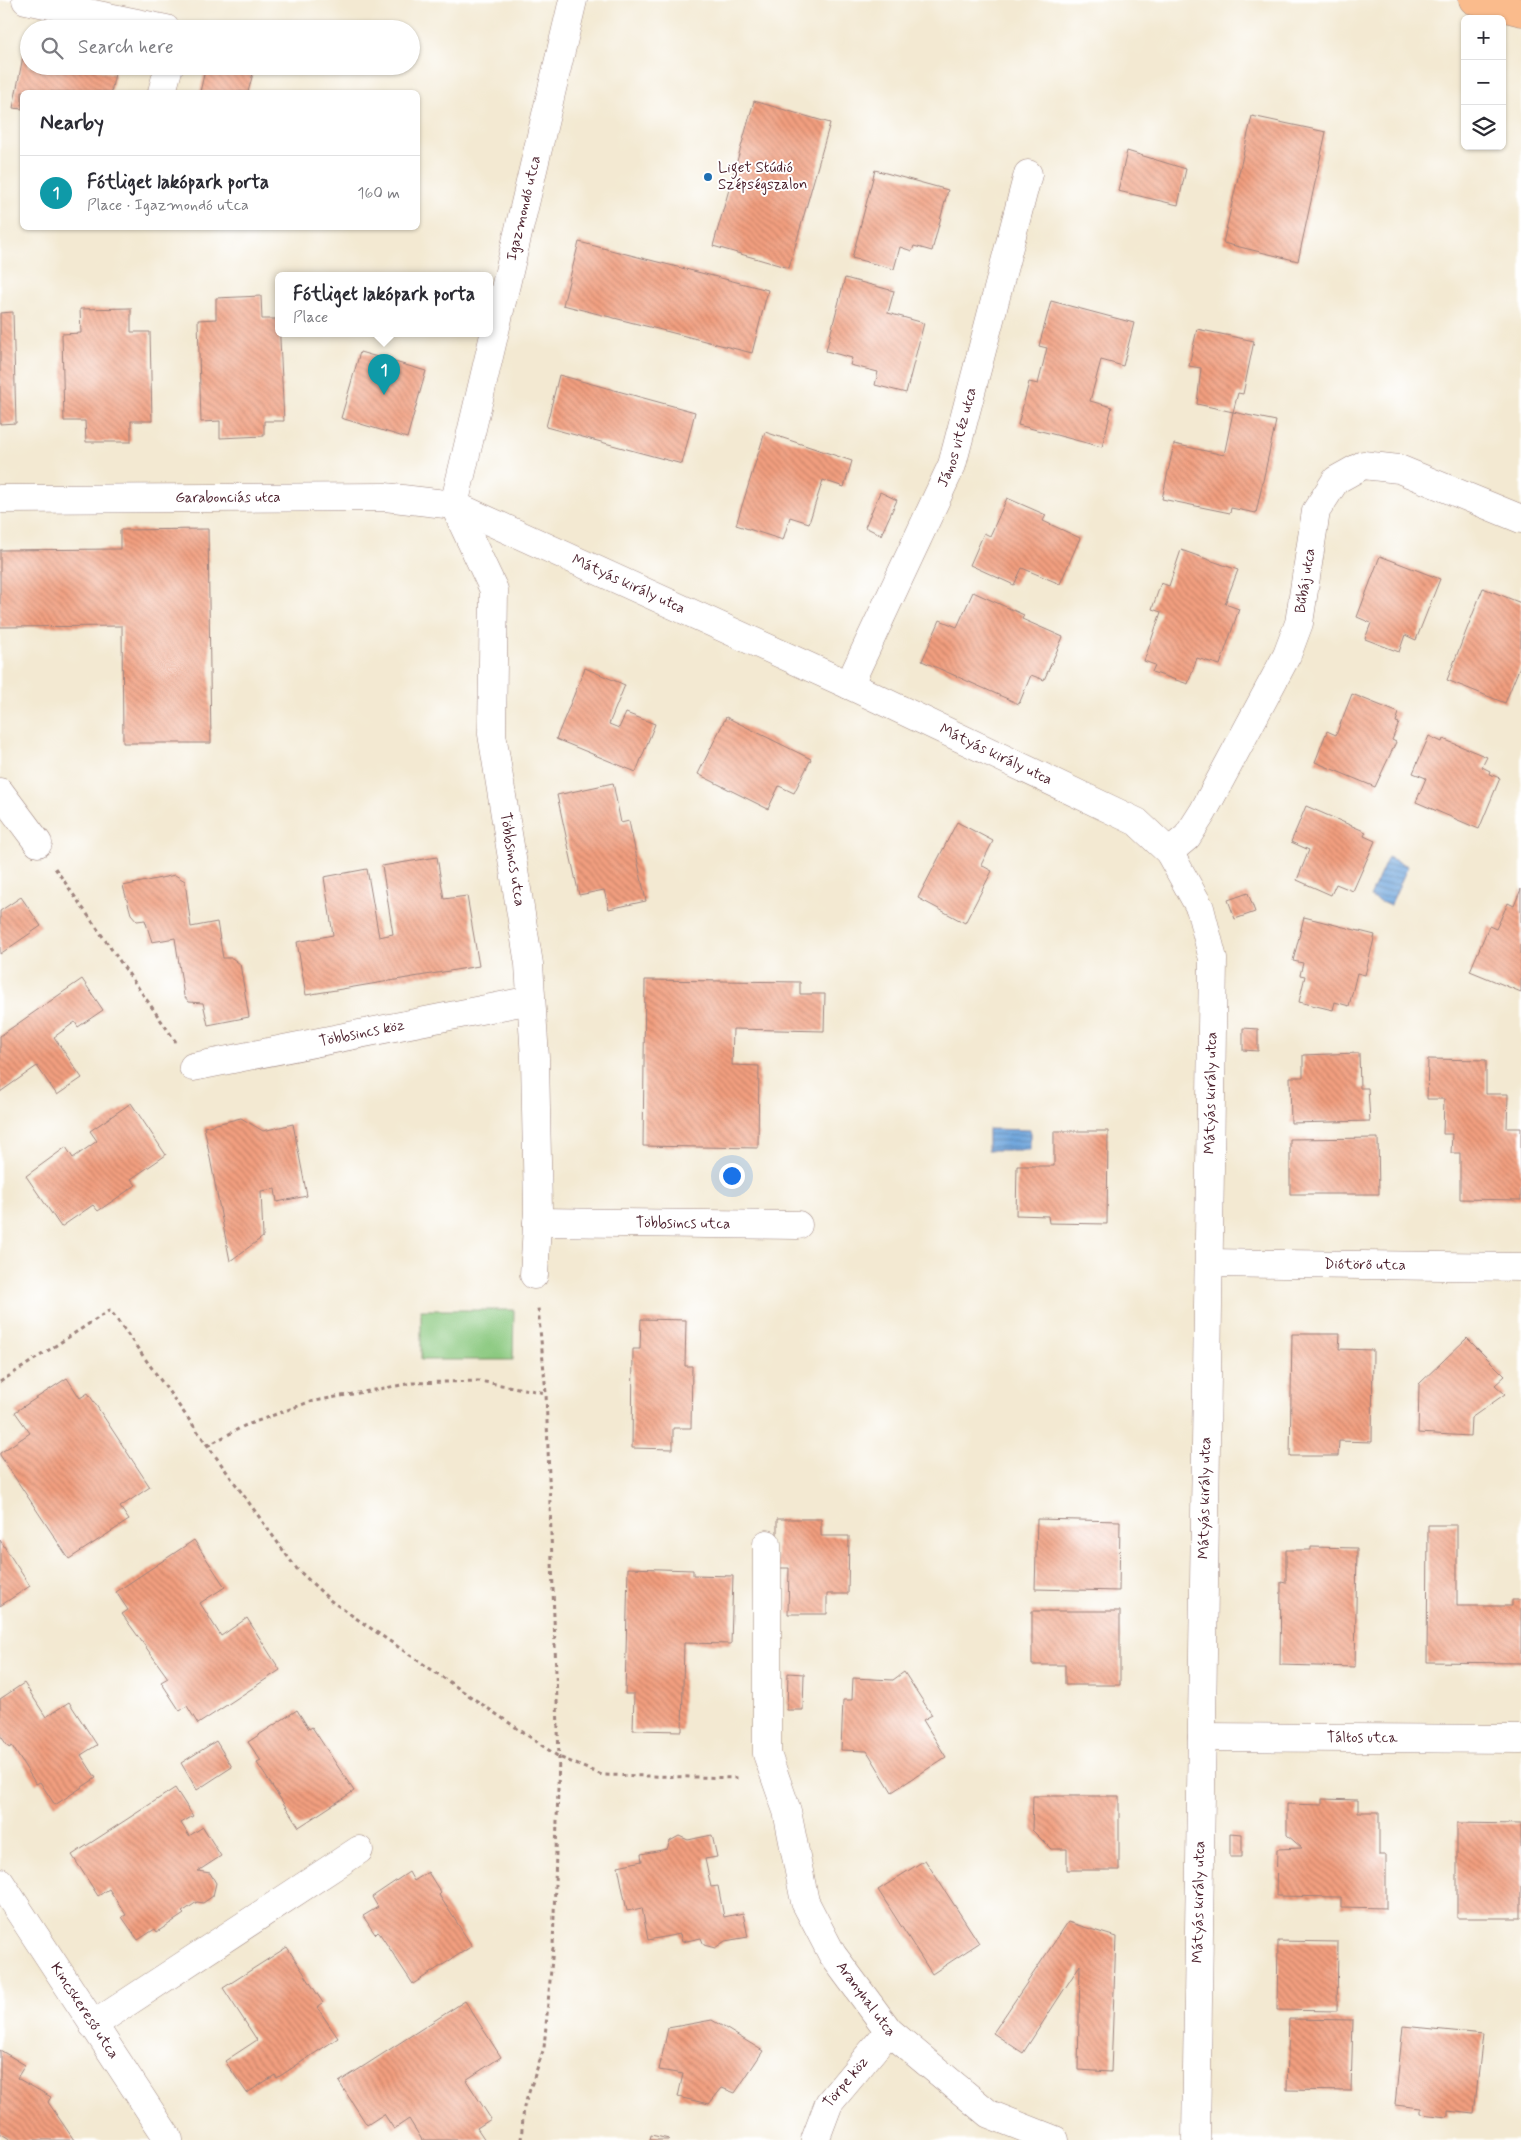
<!DOCTYPE html>
<meta charset="utf-8">
<style>
:root{--surface:#fff;--page:#f7f7f7;--text:#2b2b33;--muted:#7c7c81;--line:#e1e1e2;--accent:#1f6fb2}
body{margin:0;font-family:Mynerve,sans-serif;background:var(--page);color:var(--text)}
.controls{position:absolute;right:15px;top:15px;display:grid;overflow:hidden;border-radius:8px;box-shadow:0 1px 4px #0004}
.controls button{width:45px;height:45px;display:grid;place-items:center;padding:0;border:0;border-bottom:1px solid var(--line);background:var(--surface);color:var(--text);font:25px sans-serif}
.you{position:absolute;left:731px;top:1175px;width:18px;height:18px;margin:-12px;border:4px solid #fff;border-radius:50%;background:#1a73e8;box-shadow:0 0 0 8px #1a73e833}
.badge{display:grid;place-items:center;width:32px;height:32px;border-radius:50%;background:var(--accent);color:#fff;font-size:16px;font-weight:700}
.pin{position:absolute;translate:-50% -41px;filter:drop-shadow(0 1px 2px #0008)}
.pin::after{content:'';position:absolute;top:26px;width:18px;height:15px;background:inherit;clip-path:polygon(0 0,100% 0,50% 100%)}
.popup{position:absolute;left:275px;top:272px;width:218px;height:65px;box-sizing:border-box;display:grid;place-content:center;border-radius:8px;background:var(--surface);filter:drop-shadow(0 1px 4px #0005);font-size:16px;white-space:nowrap;color:var(--muted)}
.popup b{font-size:19px;color:var(--text)}
.popup::after{content:'';position:absolute;left:50%;top:100%;margin-left:-10px;border:10px solid transparent;border-top-color:var(--surface)}
.list{margin:0;padding:0;list-style:none}
h2{display:flex;justify-content:space-between;align-items:center;height:65px;margin:0;padding:0 20px;font-size:21px}
h2 small{font-size:16px;font-weight:400;color:var(--muted)}
.list li{display:grid;grid-template-columns:32px 1fr auto;gap:15px;align-items:center;box-sizing:border-box;height:75px;padding:0 20px;border-top:1px solid var(--line)}
.list b{display:block;font-size:19px;white-space:nowrap}
.list p{margin:0;font-size:16px;white-space:nowrap;color:var(--muted)}
.list em{font-size:16px;font-style:normal;color:var(--muted)}
.icon{flex:none;width:28px;height:28px;fill:none;stroke:currentColor;stroke-width:2;stroke-linecap:round;stroke-linejoin:round}
.map{position:relative;flex:none;width:1521px;height:2140px;overflow:hidden}
.search{position:absolute;background:var(--surface);box-shadow:0 1px 4px #0004;left:20px;top:20px;width:400px;height:55px;display:flex;align-items:center;gap:12px;box-sizing:border-box;padding:0 18px;border-radius:28px;color:var(--muted);font-size:19px}
.panel{position:absolute;background:var(--surface);box-shadow:0 1px 4px #0004;left:20px;top:90px;width:400px;height:140px;border-radius:8px}
.map>svg:first-child{display:block}
</style>
<div class="map">
<svg width="1521" height="2140" viewBox="0 0 1521 2140">
<defs>
<pattern id="water-rules" width="6" height="5" patternUnits="userSpaceOnUse" patternTransform="scale(1.25)"><rect width="6" height="5" fill="#6ea5dc"/><path d="M0 2.5h6" fill="none" stroke="#5c86b3"/></pattern>
<pattern id="building-back-hatch" width="6" height="6" patternUnits="userSpaceOnUse" patternTransform="scale(1.25)"><rect width="6" height="6" fill="#f29f7f"/><path d="M-1 5l2 2M0 0l6 6M5-1l2 2" fill="none" stroke="#c68168"/></pattern>
</defs>
<rect width="100%" height="100%" fill="#fff"/>
<filter id="ink" filterUnits="userSpaceOnUse"><feTurbulence type="fractalNoise" baseFrequency=".02" numOctaves="2"/><feDisplacementMap in="SourceGraphic" scale="10" xChannelSelector="R" yChannelSelector="G"/><feConvolveMatrix kernelMatrix="1 2 1 2 8 2 1 2 1" color-interpolation-filters="sRGB"/></filter>
<filter id="wash" filterUnits="userSpaceOnUse"><feTurbulence type="fractalNoise" baseFrequency=".0096" numOctaves="4" result="noise"/><feDisplacementMap in="SourceGraphic" scale="20" xChannelSelector="R" yChannelSelector="G"/><feGaussianBlur stdDeviation="1.12" result="paint"/><feColorMatrix in="noise" values="0 0 0 0 0 0 0 0 0 0 0 0 0 0 0 0 0 1.4 0 .05"/><feComposite in="paint" operator="in"/></filter>
<g filter="url(#wash)">
<rect width="100%" height="100%" fill="#f3e9d2"/>
<!-- pitch -->
<path fill="#8bc980" stroke="#6a7456" d="M 421,1310 L 514,1310 L 513,1360 L 421,1360 Z"/>
<!-- water -->
<path fill="url(#water-rules)" stroke="#5c6284" d="M 1388,857 L 1408,866 L 1390,906 L 1370,897 Z
M 988,1129 L 1030,1130 L 1030,1150 L 988,1150 Z"/>
<g id="blocks">
<!-- building -->
<path fill="url(#building-back-hatch)" d="M 25,46 L 29,47 L 29,66 L 98,66 L 97,70 L 115,74 L 111,92 L 22,92 L 22,109 L 13,108 Z
M 206,66 L 255,66 L 248,92 L 200,92 Z
M 754,101 L 830,123 L 789,268 L 713,246 Z
M 1252,116 L 1326,132 L 1298,261 L 1223,243 Z
M 1127,151 L 1186,169 L 1178,205 L 1118,191 Z
M 875,170 L 948,190 L 932,251 L 914,246 L 912,251 L 900,247 L 894,269 L 852,258 Z
M 579,242 L 768,290 L 752,353 L 563,305 Z
M 845,278 L 894,291 L 888,313 L 924,323 L 906,393 L 875,385 L 878,372 L 850,365 L 852,358 L 826,351 Z
M 261,296 L 262,319 L 279,319 L 284,421 L 264,421 L 264,436 L 220,438 L 220,421 L 201,422 L 198,320 L 216,319 L 216,298 Z
M 1051,301 L 1134,323 L 1123,366 L 1101,360 L 1090,401 L 1112,407 L 1102,447 L 1018,425 L 1029,382 L 1038,384 L 1047,348 L 1039,346 Z
M 131,308 L 131,332 L 150,332 L 152,421 L 131,421 L 131,442 L 86,442 L 85,421 L 64,421 L 62,334 L 81,333 L 80,309 Z
M 13,312 L 16,423 L 0,424 L 0,313 Z
M 1197,329 L 1254,341 L 1243,394 L 1238,393 L 1233,412 L 1197,404 L 1201,368 L 1189,366 Z
M 360,352 L 426,371 L 407,438 L 341,418 Z
M 559,375 L 695,412 L 682,464 L 546,427 Z
M 1233,412 L 1276,421 L 1256,513 L 1231,508 L 1230,513 L 1162,499 L 1174,444 L 1224,455 Z
M 765,432 L 852,461 L 844,487 L 823,480 L 809,523 L 790,517 L 783,540 L 736,525 Z
M 880,492 L 897,500 L 881,535 L 865,527 Z
M 1007,498 L 1046,515 L 1043,521 L 1080,538 L 1060,584 L 1022,568 L 1014,585 L 970,565 L 984,533 L 990,536 Z
M 208,529 L 211,743 L 123,743 L 122,626 L 0,627 L 0,550 L 120,549 L 120,530 Z
M 1181,550 L 1238,570 L 1225,604 L 1239,609 L 1220,665 L 1197,658 L 1188,684 L 1152,672 L 1155,665 L 1144,661 L 1161,612 L 1152,609 L 1161,583 L 1169,586 Z
M 1380,556 L 1440,579 L 1416,640 L 1405,635 L 1399,652 L 1365,639 L 1371,623 L 1357,617 Z
M 1483,588 L 1521,603 L 1521,664 L 1505,703 L 1447,680 Z
M 973,592 L 1024,615 L 1022,619 L 1063,637 L 1044,680 L 1031,675 L 1019,704 L 922,661 L 940,620 L 957,627 Z
M 585,668 L 625,685 L 609,724 L 619,728 L 626,713 L 655,724 L 636,772 L 556,739 Z
M 1352,694 L 1399,713 L 1396,722 L 1399,723 L 1392,740 L 1396,742 L 1375,787 L 1315,762 L 1327,731 L 1336,735 Z
M 726,717 L 811,759 L 794,793 L 779,786 L 768,809 L 698,774 Z
M 1429,736 L 1442,742 L 1443,739 L 1487,757 L 1482,767 L 1490,771 L 1489,774 L 1500,778 L 1479,829 L 1416,802 L 1426,778 L 1413,773 Z
M 613,783 L 621,823 L 629,821 L 646,901 L 609,909 L 604,890 L 579,895 L 557,795 Z
M 1306,806 L 1366,832 L 1364,836 L 1375,841 L 1353,891 L 1336,884 L 1331,895 L 1297,880 L 1309,850 L 1291,842 Z
M 957,822 L 993,841 L 981,865 L 992,871 L 965,923 L 918,898 Z
M 437,857 L 444,899 L 467,896 L 479,966 L 306,995 L 297,942 L 333,935 L 324,877 L 367,869 L 379,937 L 393,934 L 382,866 Z
M 175,875 L 185,881 L 191,927 L 217,922 L 223,958 L 232,958 L 240,964 L 249,1017 L 208,1025 L 203,1003 L 189,1002 L 184,996 L 175,938 L 152,942 L 145,920 L 137,921 L 131,914 L 123,886 Z
M 1521,889 L 1521,992 L 1470,971 L 1489,926 L 1496,929 L 1508,903 L 1514,906 Z
M 1248,893 L 1255,912 L 1235,919 L 1228,900 Z
M 21,897 L 41,926 L 0,954 L 0,911 Z
M 1304,917 L 1375,935 L 1365,975 L 1357,973 L 1349,1006 L 1335,1002 L 1333,1010 L 1299,1002 L 1305,976 L 1300,975 L 1303,963 L 1293,961 Z
M 82,979 L 103,1010 L 78,1027 L 75,1022 L 54,1037 L 82,1078 L 57,1095 L 37,1066 L 0,1092 L 0,1036 Z
M 645,980 L 800,982 L 800,994 L 825,994 L 824,1031 L 733,1029 L 732,1065 L 759,1066 L 758,1148 L 643,1146 Z
M 1243,1028 L 1258,1029 L 1258,1051 L 1243,1050 Z
M 1359,1053 L 1360,1088 L 1368,1088 L 1370,1121 L 1291,1123 L 1290,1077 L 1303,1077 L 1303,1055 Z
M 1428,1059 L 1486,1060 L 1486,1094 L 1508,1094 L 1507,1128 L 1521,1128 L 1521,1200 L 1460,1199 L 1460,1153 L 1451,1153 L 1452,1134 L 1443,1134 L 1444,1099 L 1427,1099 Z
M 131,1103 L 166,1155 L 131,1179 L 136,1185 L 98,1211 L 93,1205 L 61,1227 L 26,1176 L 66,1147 L 73,1158 L 97,1141 L 90,1131 Z
M 241,1118 L 263,1131 L 293,1124 L 307,1196 L 277,1202 L 275,1189 L 261,1191 L 263,1237 L 230,1261 L 204,1127 Z
M 1054,1131 L 1108,1131 L 1107,1224 L 1049,1223 L 1048,1216 L 1016,1215 L 1017,1166 L 1054,1166 Z
M 1378,1138 L 1379,1194 L 1290,1194 L 1290,1139 Z
M 641,1319 L 686,1320 L 685,1366 L 692,1366 L 691,1428 L 673,1428 L 673,1449 L 632,1448 L 633,1349 L 640,1349 Z
M 1292,1334 L 1340,1334 L 1339,1349 L 1373,1350 L 1372,1442 L 1339,1441 L 1338,1456 L 1290,1456 Z
M 1467,1338 L 1505,1376 L 1495,1385 L 1505,1394 L 1471,1418 L 1470,1436 L 1418,1433 L 1419,1384 Z
M 67,1378 L 80,1398 L 88,1393 L 150,1487 L 120,1507 L 129,1520 L 69,1559 L 0,1455 L 0,1453 L 30,1433 L 15,1412 Z
M 777,1519 L 821,1519 L 821,1536 L 849,1536 L 848,1594 L 827,1594 L 827,1614 L 788,1614 L 789,1568 L 777,1568 Z
M 1037,1519 L 1120,1521 L 1119,1591 L 1035,1589 Z
M 1428,1525 L 1457,1525 L 1457,1606 L 1512,1606 L 1512,1600 L 1521,1600 L 1521,1663 L 1427,1662 Z
M 0,1540 L 30,1586 L 0,1606 Z
M 194,1540 L 225,1587 L 200,1603 L 221,1636 L 247,1618 L 280,1670 L 198,1724 L 187,1706 L 180,1711 L 161,1682 L 168,1678 L 122,1614 L 128,1610 L 116,1592 Z
M 1311,1547 L 1357,1548 L 1355,1667 L 1280,1665 L 1281,1582 L 1286,1583 L 1286,1550 L 1311,1550 Z
M 628,1568 L 693,1570 L 693,1575 L 733,1576 L 731,1644 L 684,1643 L 682,1731 L 633,1730 L 634,1694 L 625,1694 Z
M 1032,1611 L 1120,1611 L 1120,1685 L 1065,1685 L 1065,1665 L 1032,1665 Z
M 904,1672 L 932,1715 L 923,1720 L 946,1757 L 892,1792 L 867,1751 L 841,1750 L 843,1700 L 852,1700 L 853,1678 L 893,1680 Z
M 788,1673 L 804,1674 L 803,1710 L 787,1710 Z
M 24,1683 L 46,1717 L 69,1702 L 97,1745 L 81,1755 L 96,1778 L 55,1805 L 40,1782 L 36,1784 L 12,1746 L 9,1748 L 0,1735 L 0,1699 Z
M 297,1710 L 309,1729 L 312,1727 L 354,1791 L 299,1827 L 257,1763 L 261,1761 L 248,1742 Z
M 216,1741 L 232,1767 L 197,1790 L 181,1763 Z
M 175,1788 L 193,1816 L 181,1823 L 189,1836 L 203,1827 L 221,1856 L 198,1871 L 210,1873 L 216,1883 L 213,1896 L 203,1903 L 197,1902 L 182,1912 L 184,1914 L 157,1932 L 155,1929 L 138,1940 L 122,1917 L 126,1915 L 109,1889 L 98,1896 L 72,1855 Z
M 1033,1796 L 1119,1796 L 1119,1870 L 1067,1870 L 1067,1849 L 1051,1849 L 1032,1830 Z
M 1322,1799 L 1358,1800 L 1358,1812 L 1379,1812 L 1379,1855 L 1386,1855 L 1386,1908 L 1341,1907 L 1341,1897 L 1276,1896 L 1277,1849 L 1302,1848 L 1287,1835 L 1287,1804 L 1322,1805 Z
M 1457,1823 L 1521,1824 L 1521,1918 L 1457,1918 Z
M 1230,1833 L 1242,1834 L 1242,1857 L 1230,1857 Z
M 712,1835 L 717,1857 L 705,1859 L 711,1887 L 718,1886 L 724,1917 L 743,1913 L 748,1937 L 725,1941 L 715,1948 L 704,1945 L 701,1938 L 682,1942 L 680,1934 L 648,1940 L 642,1908 L 627,1911 L 618,1866 L 642,1861 L 641,1854 L 667,1849 L 670,1841 L 679,1836 L 688,1840 Z
M 925,1860 L 979,1943 L 932,1974 L 878,1890 Z
M 409,1872 L 414,1881 L 428,1872 L 441,1893 L 439,1895 L 472,1946 L 413,1984 L 378,1931 L 375,1934 L 363,1916 L 378,1907 L 372,1897 Z
M 1068,1922 L 1116,1937 L 1111,2072 L 1078,2070 L 1080,1965 L 1023,2053 L 993,2033 Z
M 1278,1941 L 1338,1942 L 1337,2011 L 1277,2010 Z
M 287,1947 L 323,2003 L 317,2007 L 338,2038 L 277,2078 L 275,2075 L 247,2093 L 225,2061 L 257,2040 L 223,1988 Z
M 465,2001 L 501,2057 L 466,2080 L 491,2119 L 477,2128 L 485,2140 L 422,2140 L 409,2119 L 394,2129 L 384,2114 L 367,2125 L 339,2082 Z
M 1289,2019 L 1353,2020 L 1351,2091 L 1287,2090 Z
M 712,2020 L 763,2051 L 735,2093 L 722,2088 L 709,2104 L 678,2097 L 683,2074 L 659,2070 L 668,2028 Z
M 1403,2026 L 1483,2034 L 1474,2114 L 1448,2111 L 1448,2117 L 1421,2114 L 1421,2108 L 1395,2105 Z
M 0,2050 L 25,2065 L 17,2078 L 51,2097 L 48,2102 L 74,2140 L 11,2140 L 0,2133 Z
M 651,2135 L 669,2139 L 669,2140 L 650,2140 Z"/>
</g>
</g>
<g filter="url(#ink)">
<use href="#blocks" fill-opacity="0" stroke="#9e847e" stroke-width="1"/>
<g fill="none" stroke-linecap="round" stroke-linejoin="round">
<!-- minor casing -->
<g stroke="#9e847e" stroke-width="29">
<g id="minor">
<path d="M 26,0 L 166,29"/>
<path d="M 162,92 L 169,66"/>
<path id="s1" d="M 0,499 L 385,497 L 454,505 L 849,685 L 1137,822 L 1169,852 L 1200,908 L 1213,959 L 1196,2140"/>
<path id="s2" d="M 454,505 L 494,590 L 492,734 L 529,964 L 535,1058 L 538,1210 L 534,1275"/>
<path id="s3" d="M 454,505 L 573,0"/>
<path id="s4" d="M 849,685 L 952,465 L 1028,174"/>
<path d="M 0,792 L 38,843"/>
<path id="s5" d="M 1169,852 L 1187,837 L 1203,812 L 1287,655 L 1299,623 L 1316,511 L 1336,480 L 1363,465 L 1399,469 L 1521,519"/>
<path id="s6" d="M 193,1067 L 531,1000"/>
<path id="s7" d="M 537,1222 L 798,1225"/>
<path id="s8" d="M 1209,1263 L 1521,1267"/>
<path id="s9" d="M 767,1544 L 767,1754 L 787,1811 L 805,1902 L 832,1954 L 889,2031 L 989,2114 L 1055,2140"/>
<path id="s10" d="M 1202,1737 L 1521,1739"/>
<path id="s11" d="M 0,1882 L 169,2140"/>
<path d="M 93,2025 L 359,1850"/>
<path id="s12" d="M 815,2140 L 829,2103 L 889,2031"/>
</g>
</g>
<!-- major casing -->
<g stroke="#9e847e" stroke-width="29">
<path id="major" d="M 1473,0 L 1521,12"/>
</g>
<!-- path -->
<path stroke="#9e847e" stroke-width="3" stroke-dasharray="4 4" stroke-linecap="butt" d="M 55,868 L 176,1042
M 0,1382 L 110,1310 L 296,1568 L 331,1601 L 559,1757 L 602,1775 L 741,1778
M 207,1446 L 244,1426 L 309,1402 L 412,1383 L 479,1381 L 546,1393
M 521,2140 L 524,2107 L 544,2048 L 553,1947 L 559,1757 L 546,1393 L 538,1308"/>
<!-- minor -->
<use href="#minor" stroke="#fff" stroke-width="28"/>
<!-- major -->
<use href="#major" stroke="#fabb8c" stroke-width="28"/>
</g>
</g>
<!-- markers -->
<circle fill="#1f6fb2" stroke="#fff" stroke-width="2" cx="708" cy="177" r="5"/>
<g text-anchor="middle" dominant-baseline="central" stroke-width="4" stroke-linejoin="round" paint-order="stroke">
<!-- poi labels -->
<g font-size="15" fill="#4a1f2b" stroke="#fff" text-anchor="start">
<text x="718" y="168">Liget Stúdió<tspan x="718" dy="17">Szépségszalon</tspan></text>
</g>
<!-- street labels -->
<g font-size="15" fill="#4a1f2b" stroke="#fff">
<text stroke="none"><textPath href="#s3" startOffset="305">Igazmondó utca</textPath></text>
<text stroke="none"><textPath href="#s4" startOffset="271">János vitéz utca</textPath></text>
<text stroke="none"><textPath href="#s1" startOffset="228">Garabonciás utca</textPath></text>
<text stroke="none"><textPath href="#s5" startOffset="308">Bűbáj utca</textPath></text>
<text stroke="none"><textPath href="#s1" startOffset="646">Mátyás király utca</textPath></text>
<text stroke="none"><textPath href="#s1" startOffset="1051">Mátyás király utca</textPath></text>
<text stroke="none"><textPath href="#s2" startOffset="365">Többsincs utca</textPath></text>
<text stroke="none"><textPath href="#s6" startOffset="172">Többsincs köz</textPath></text>
<text transform="translate(1211 1093) rotate(-89)">Mátyás király utca</text>
<text stroke="none"><textPath href="#s7" startOffset="146">Többsincs utca</textPath></text>
<text stroke="none"><textPath href="#s8" startOffset="156">Diótörő utca</textPath></text>
<text transform="translate(1205 1498) rotate(-89)">Mátyás király utca</text>
<text stroke="none"><textPath href="#s10" startOffset="160">Táltos utca</textPath></text>
<text transform="translate(1199 1902) rotate(-89)">Mátyás király utca</text>
<text stroke="none"><textPath href="#s9" startOffset="478">Aranyhal utca</textPath></text>
<text stroke="none"><textPath href="#s11" startOffset="154">Kincskereső utca</textPath></text>
<text stroke="none"><textPath href="#s12" startOffset="66">Törpe köz</textPath></text>
</g>
</g>
</svg>
<div class="controls">
<button>+</button>
<button>−</button>
<button><svg class="icon" aria-label="layers" viewBox="0 0 24 24"><path d="M12 4l9 5-9 5-9-5zM3 14l9 5 9-5"/></svg></button>
</div>
<div class="you"></div>
<div class="pin badge" style="left:384px;top:395px;background:#0f9aa8">1</div>
<div class="popup"><b>Fótliget lakópark porta</b>Place</div>
<div class="search"><svg class="icon" aria-label="search" viewBox="0 0 24 24"><circle cx="10" cy="10" r="6"/><path d="M15 15l6 6"/></svg>Search here</div>
<section class="panel">
<h2>Nearby<small></small></h2>
<ul class="list">
<li><span class="badge" style="background:#0f9aa8">1</span><div><b>Fótliget lakópark porta</b><p>Place · Igazmondó utca</p></div><em>160 m</em></li>
</ul>
</section>
</div>
